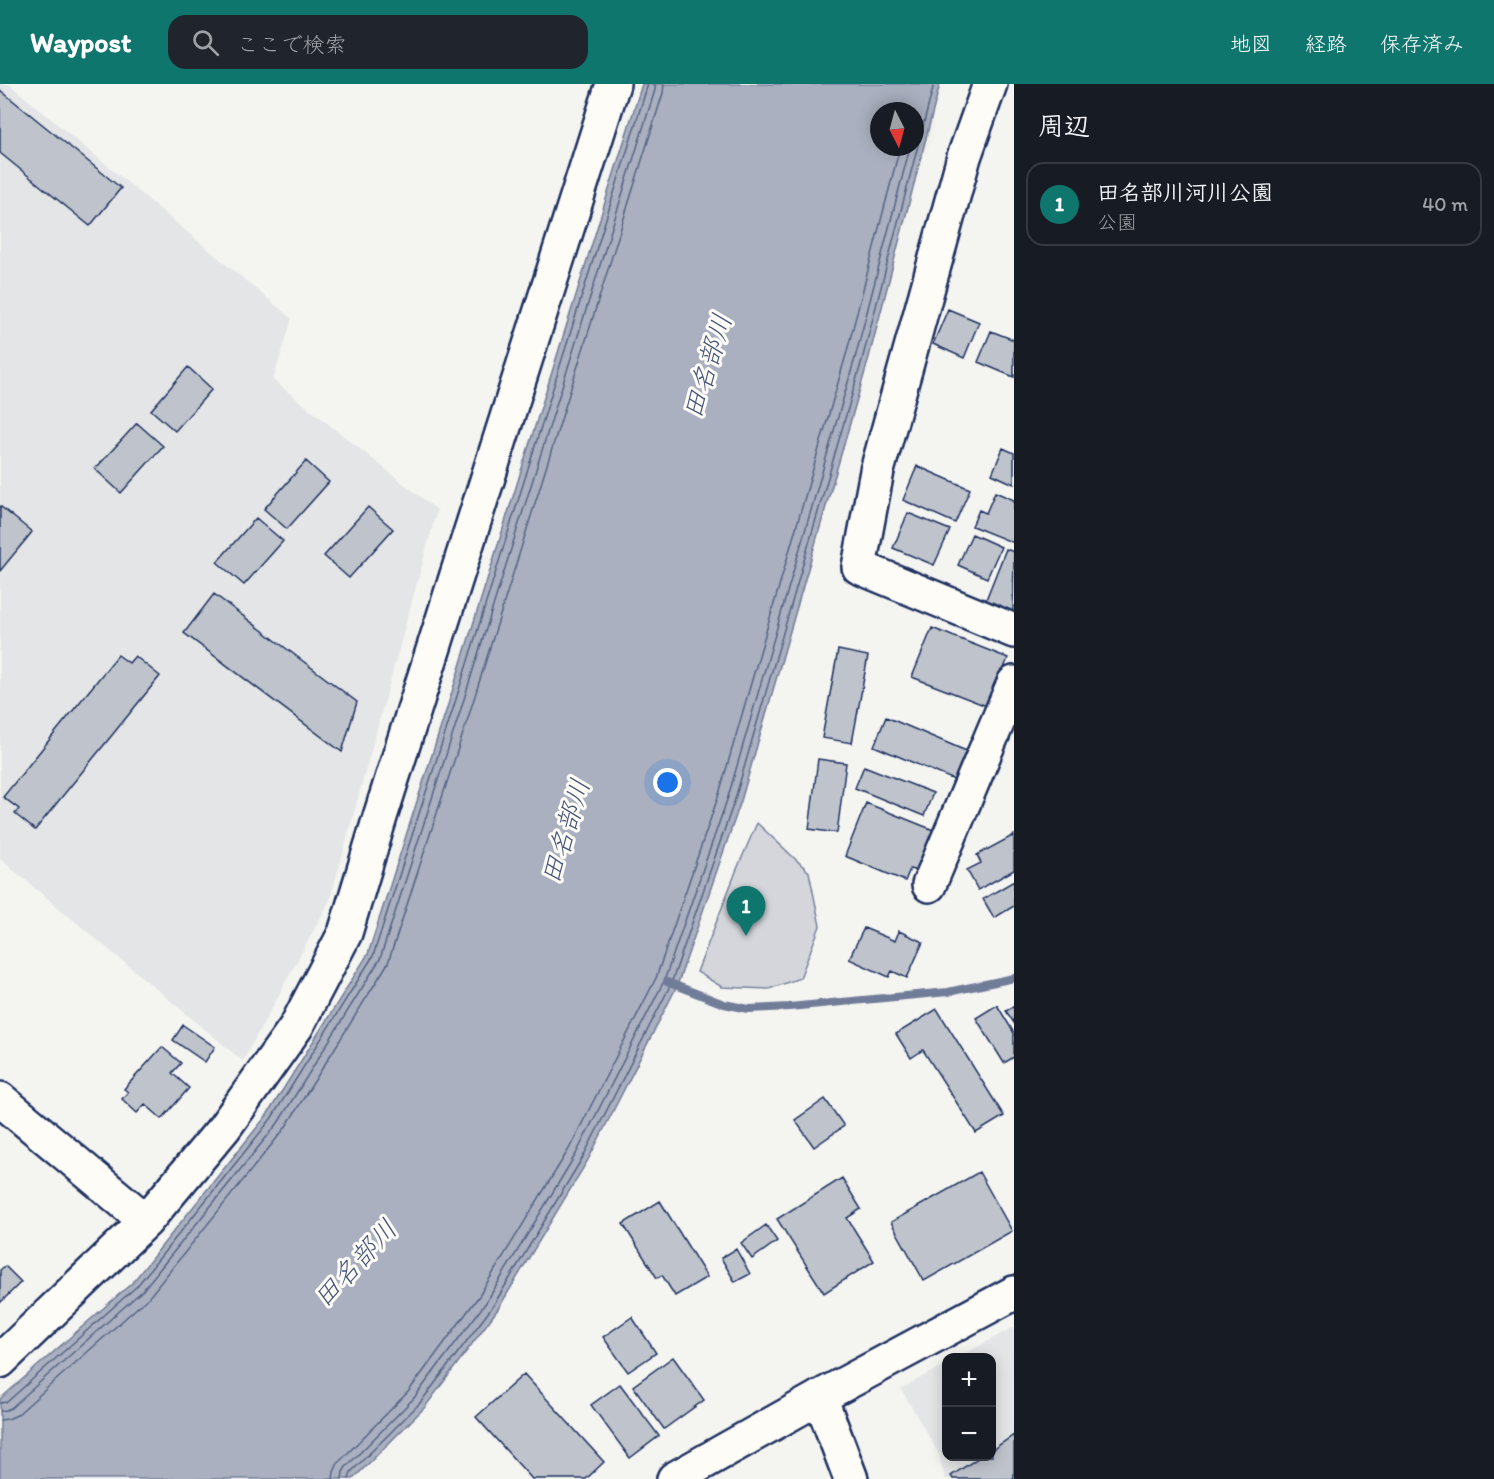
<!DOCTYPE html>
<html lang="ja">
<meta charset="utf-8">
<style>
:root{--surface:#171b24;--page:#20242c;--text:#f1f3f6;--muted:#9ea1a6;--line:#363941;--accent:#0f766e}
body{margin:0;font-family:Itim,"Klee One",sans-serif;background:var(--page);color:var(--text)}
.controls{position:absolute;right:18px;bottom:18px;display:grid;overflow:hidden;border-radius:12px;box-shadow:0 3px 15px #0003}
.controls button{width:54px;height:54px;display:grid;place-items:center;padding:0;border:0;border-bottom:2px solid var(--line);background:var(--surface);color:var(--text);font:30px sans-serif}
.compass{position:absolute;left:870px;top:18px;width:54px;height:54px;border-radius:50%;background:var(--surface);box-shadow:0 3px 15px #0003;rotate:174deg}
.you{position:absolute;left:668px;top:699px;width:21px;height:21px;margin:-15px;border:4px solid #fff;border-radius:50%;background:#1a73e8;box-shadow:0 0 0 9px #1a73e833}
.badge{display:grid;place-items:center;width:39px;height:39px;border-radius:50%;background:var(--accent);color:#fff;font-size:20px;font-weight:700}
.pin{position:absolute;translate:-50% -50px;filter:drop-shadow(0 2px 3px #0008)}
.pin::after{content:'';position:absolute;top:32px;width:21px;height:18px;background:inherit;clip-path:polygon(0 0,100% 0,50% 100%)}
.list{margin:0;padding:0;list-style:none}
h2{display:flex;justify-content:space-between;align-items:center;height:78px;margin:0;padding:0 24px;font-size:26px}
h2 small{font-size:20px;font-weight:400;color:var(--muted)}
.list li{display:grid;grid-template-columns:39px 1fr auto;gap:18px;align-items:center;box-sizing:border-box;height:84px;margin:0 12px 12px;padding:0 12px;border:2px solid var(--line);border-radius:18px}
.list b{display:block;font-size:22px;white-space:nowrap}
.list p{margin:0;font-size:20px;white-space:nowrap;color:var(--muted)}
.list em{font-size:20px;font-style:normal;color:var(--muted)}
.icon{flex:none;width:33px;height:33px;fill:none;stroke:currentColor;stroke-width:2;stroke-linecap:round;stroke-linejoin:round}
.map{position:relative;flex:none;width:1014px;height:1395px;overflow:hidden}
header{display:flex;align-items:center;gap:36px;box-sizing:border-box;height:84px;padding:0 30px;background:var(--accent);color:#fff}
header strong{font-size:28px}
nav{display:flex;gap:33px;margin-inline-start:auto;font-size:21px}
.search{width:420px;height:54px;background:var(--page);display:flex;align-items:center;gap:15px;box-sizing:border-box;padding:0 21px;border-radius:18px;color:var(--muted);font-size:22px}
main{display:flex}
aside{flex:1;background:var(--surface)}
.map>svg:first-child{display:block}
</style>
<header>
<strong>Waypost</strong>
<div class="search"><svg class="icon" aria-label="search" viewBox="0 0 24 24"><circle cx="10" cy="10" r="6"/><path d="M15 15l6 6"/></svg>ここで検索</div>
<nav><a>地図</a><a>経路</a><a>保存済み</a></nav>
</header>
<main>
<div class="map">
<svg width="1014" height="1395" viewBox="0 0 1014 1395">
<rect width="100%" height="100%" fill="#f4f4f1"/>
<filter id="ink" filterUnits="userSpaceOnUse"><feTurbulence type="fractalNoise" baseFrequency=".0167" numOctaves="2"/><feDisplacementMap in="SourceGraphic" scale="12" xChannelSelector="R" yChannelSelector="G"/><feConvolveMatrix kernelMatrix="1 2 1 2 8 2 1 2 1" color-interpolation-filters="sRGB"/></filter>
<g filter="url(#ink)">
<!-- built -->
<path fill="#e4e5e6" d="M 0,0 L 9,0 L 292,235 L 273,296 L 437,426 L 330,816 L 243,977 L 0,775 Z
M 1014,1243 L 1014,1395 L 945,1395 L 939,1370 L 901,1305 L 946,1280 L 946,1372 L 992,1372 L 992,1274 L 959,1273 Z"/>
<!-- green -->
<path fill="#d4d6db" stroke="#78829c" stroke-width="1.5" d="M 757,739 L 809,788 L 820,842 L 800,894 L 769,905 L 722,903 L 697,888 L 737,785 Z"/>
<!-- water -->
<path fill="#aab0bf" stroke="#717c98" stroke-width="1.5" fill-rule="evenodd" d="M 642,0 L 940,0 L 868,277 L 741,717 L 677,902 L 588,1076 L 498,1225 L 425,1323 L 353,1395 L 0,1395 L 0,1315 L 132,1199 L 267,1031 L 368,870 L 446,627 ZM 879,27 L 915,27 L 915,63 L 879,63 Z"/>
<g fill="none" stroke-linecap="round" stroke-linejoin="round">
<!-- shore -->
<path stroke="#546385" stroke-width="1.5" d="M 0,1319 L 7,1318 L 137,1202 L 271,1035 L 373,872 L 452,628 L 648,0
M 0,1327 L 6,1326 L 11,1324 L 142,1207 L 278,1039 L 380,875 L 459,631 L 655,6 L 655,0
M 0,1336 L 8,1335 L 17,1331 L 149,1213 L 285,1044 L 388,879 L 468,634 L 663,9 L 664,0
M 333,1395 L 334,1388 L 338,1379 L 408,1308 L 479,1212 L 569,1065 L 656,894 L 719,710 L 846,271 L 900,63
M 342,1395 L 343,1388 L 346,1383 L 414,1314 L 487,1217 L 576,1070 L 664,897 L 728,713 L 855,274 L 910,63
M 349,1395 L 351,1388 L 420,1319 L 493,1222 L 583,1073 L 671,900 L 735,715 L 862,276 L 934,0"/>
<!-- stream -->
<path stroke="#717c98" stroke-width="8" d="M 667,898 L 724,920 L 749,925 L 789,923 L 948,908 L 1014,894"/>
</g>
<!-- building -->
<path fill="#bfc3cc" stroke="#1b2f5e" stroke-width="1.5" d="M 0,6 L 121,104 L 90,142 L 0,69 Z
M 948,225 L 979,238 L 964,274 L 933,260 Z
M 991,247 L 1014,256 L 1014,293 L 978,278 Z
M 188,283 L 212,305 L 175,347 L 151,326 Z
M 137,339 L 163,362 L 121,409 L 95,385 Z
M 1003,364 L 1014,369 L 1014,400 L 992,390 Z
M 306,377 L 329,398 L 287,445 L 264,425 Z
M 917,382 L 970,405 L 955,439 L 903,416 Z
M 995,408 L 1014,416 L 1014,459 L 972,442 L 979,426 L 986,429 Z
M 0,422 L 32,448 L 0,487 Z
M 368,423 L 393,445 L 349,494 L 324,472 Z
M 908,429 L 950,446 L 934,481 L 893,464 Z
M 256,434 L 283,457 L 244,501 L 217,478 Z
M 972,450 L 1001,463 L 987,494 L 958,481 Z
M 1006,465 L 1014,468 L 1013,529 L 985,518 Z
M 214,510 L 357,618 L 342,668 L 184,549 Z
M 932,544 L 1008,574 L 989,623 L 912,593 Z
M 838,566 L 868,572 L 852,659 L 822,654 Z
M 118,571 L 129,579 L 135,572 L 160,592 L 35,746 L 15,730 L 19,725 L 3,713 Z
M 886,633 L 971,669 L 959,698 L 874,662 Z
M 818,675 L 846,679 L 837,749 L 809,745 Z
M 864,682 L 933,709 L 924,732 L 855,704 Z
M 866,719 L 936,747 L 920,788 L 910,785 L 905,797 L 845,772 Z
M 1014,751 L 1014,786 L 978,806 L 967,786 L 981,779 L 977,771 Z
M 1014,797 L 1014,822 L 994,834 L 983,815 Z
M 864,844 L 895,857 L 899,847 L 923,858 L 907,894 L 892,887 L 889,893 L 849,875 Z
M 997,921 L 1014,949 L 1014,973 L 1004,979 L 976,934 Z
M 1014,922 L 1014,939 L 1006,927 Z
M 937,925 L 1004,1032 L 976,1049 L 923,966 L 911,974 L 896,950 Z
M 183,941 L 215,963 L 205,978 L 173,956 Z
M 162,963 L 181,979 L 172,989 L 189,1004 L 162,1035 L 145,1020 L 137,1029 L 122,1015 L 128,1008 L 124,1005 Z
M 825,1015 L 844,1042 L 814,1063 L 795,1036 Z
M 979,1088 L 1012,1147 L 924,1197 L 891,1138 Z
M 842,1094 L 861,1125 L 847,1134 L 874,1177 L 824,1209 L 777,1135 Z
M 660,1117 L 707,1193 L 675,1212 L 662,1191 L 657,1194 L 623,1140 Z
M 766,1141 L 777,1157 L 752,1175 L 741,1159 Z
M 736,1165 L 750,1190 L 735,1198 L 721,1174 Z
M 5,1182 L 21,1198 L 0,1219 L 0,1186 Z
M 632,1233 L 656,1269 L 628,1288 L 603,1253 Z
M 673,1273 L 704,1316 L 664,1345 L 633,1302 Z
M 524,1290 L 604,1378 L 586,1395 L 532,1395 L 476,1333 Z
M 620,1300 L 659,1352 L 630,1374 L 591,1321 Z
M 1014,1351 L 1014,1395 L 953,1395 L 951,1392 L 981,1372 L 992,1372 L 992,1366 Z"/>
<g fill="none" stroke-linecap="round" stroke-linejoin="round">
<!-- minor casing -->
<g stroke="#1b2f5e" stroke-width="38">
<path id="minor" d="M 990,0 L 964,73 L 877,387 L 859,483 L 1014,547
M 929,801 L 1014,599
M 0,1015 L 146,1137
M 0,1277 L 146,1137 L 224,1044 L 296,943 L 345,849 L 380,733 L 613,0
M 820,1313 L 851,1395"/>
</g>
<!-- highway casing -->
<g stroke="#1b2f5e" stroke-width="38">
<path id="highway" d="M 674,1395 L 820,1313 L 1014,1209"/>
</g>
<!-- minor -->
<use href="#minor" stroke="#fdfcf7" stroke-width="33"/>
<!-- highway -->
<use href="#highway" stroke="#fdfcf7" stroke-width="33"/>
</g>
</g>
<g text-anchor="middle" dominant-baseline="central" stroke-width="6" stroke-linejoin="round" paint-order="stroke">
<!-- water labels -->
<g font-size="27" font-style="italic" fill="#46567b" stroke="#fdfcf7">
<text transform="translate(707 282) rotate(-73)">田名部川</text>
<text transform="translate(565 747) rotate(-73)">田名部川</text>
<text transform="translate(355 1179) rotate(-47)">田名部川</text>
</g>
</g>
</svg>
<div class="controls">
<button>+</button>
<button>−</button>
</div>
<svg class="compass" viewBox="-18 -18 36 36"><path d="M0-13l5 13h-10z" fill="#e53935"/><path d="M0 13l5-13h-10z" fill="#9ea1a6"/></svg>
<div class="you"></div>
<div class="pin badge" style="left:746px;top:852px">1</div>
</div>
<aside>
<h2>周辺<small></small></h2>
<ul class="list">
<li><span class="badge">1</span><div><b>田名部川河川公園</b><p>公園</p></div><em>40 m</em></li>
</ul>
</aside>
</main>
